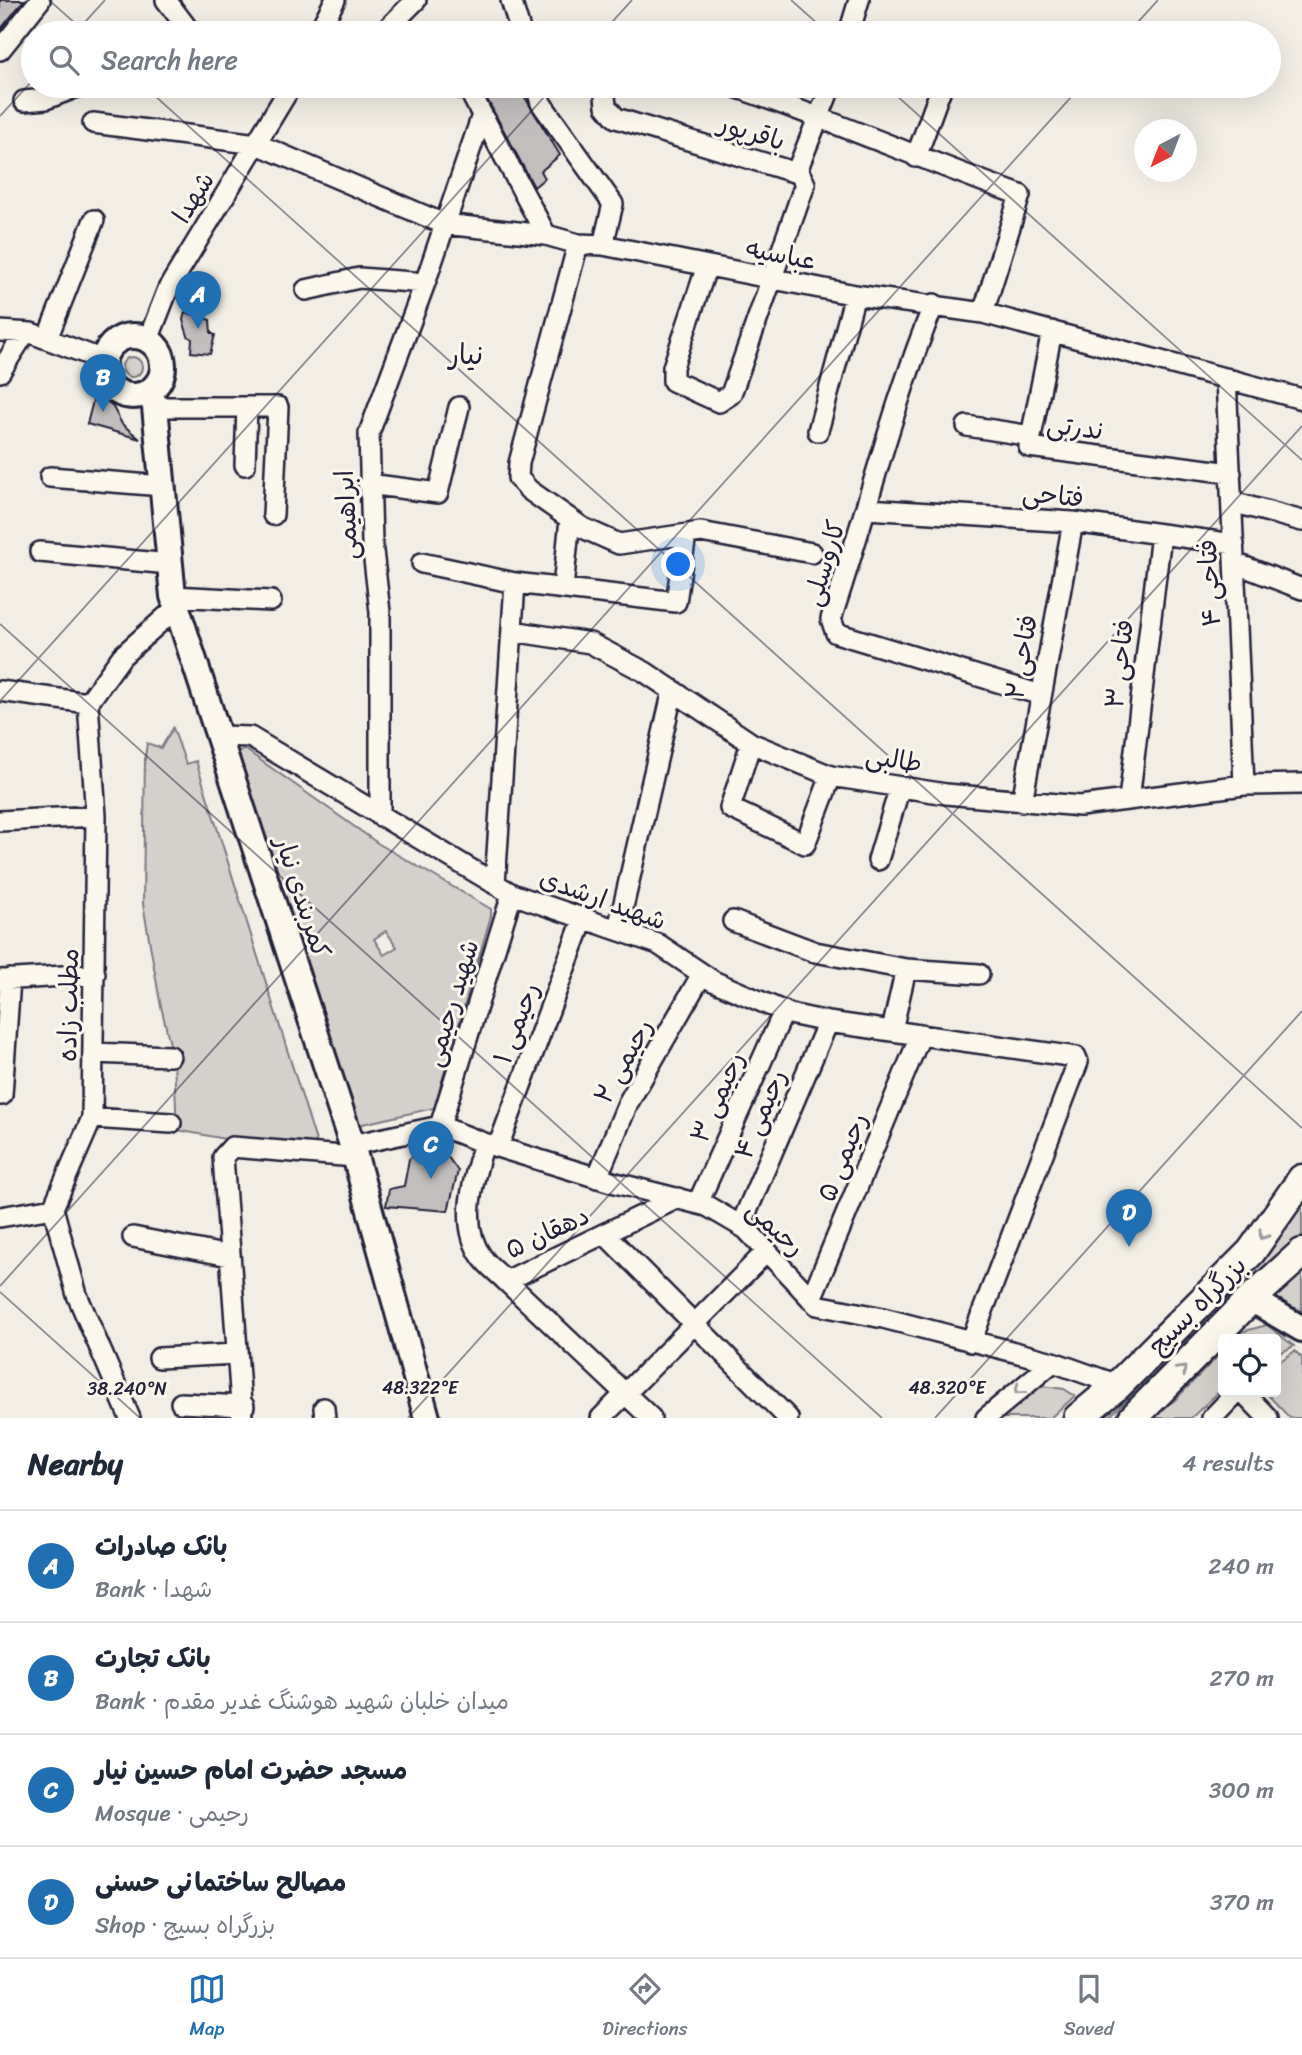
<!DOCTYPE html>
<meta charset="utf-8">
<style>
:root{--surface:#fff;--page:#f6f6f7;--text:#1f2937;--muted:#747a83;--line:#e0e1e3;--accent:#1f6fb2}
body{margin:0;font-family:Sriracha,"Playpen Sans Arabic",sans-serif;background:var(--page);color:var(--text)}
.controls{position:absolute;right:21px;bottom:21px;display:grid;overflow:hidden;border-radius:7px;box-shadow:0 7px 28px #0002}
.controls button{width:63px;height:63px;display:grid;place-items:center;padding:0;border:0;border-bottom:2px solid var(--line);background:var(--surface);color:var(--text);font:35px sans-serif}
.compass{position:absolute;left:1134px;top:119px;width:63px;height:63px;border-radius:50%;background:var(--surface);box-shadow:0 7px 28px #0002;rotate:222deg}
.you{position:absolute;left:679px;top:565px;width:24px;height:24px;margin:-18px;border:5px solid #fff;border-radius:50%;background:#1a73e8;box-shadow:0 0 0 10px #1a73e833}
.badge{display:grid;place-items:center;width:46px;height:46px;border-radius:50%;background:var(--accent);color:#fff;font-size:23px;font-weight:700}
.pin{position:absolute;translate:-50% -58px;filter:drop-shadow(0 2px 4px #0008)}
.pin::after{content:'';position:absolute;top:37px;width:24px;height:21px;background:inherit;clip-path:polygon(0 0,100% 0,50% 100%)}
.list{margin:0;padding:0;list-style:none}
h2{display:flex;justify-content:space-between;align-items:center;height:91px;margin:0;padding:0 28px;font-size:30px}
h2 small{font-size:23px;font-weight:400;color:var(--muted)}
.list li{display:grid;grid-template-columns:46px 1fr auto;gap:21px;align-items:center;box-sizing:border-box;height:112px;padding:0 28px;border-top:2px solid var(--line)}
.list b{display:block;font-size:26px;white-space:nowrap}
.list p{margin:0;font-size:23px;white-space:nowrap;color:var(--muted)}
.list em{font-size:23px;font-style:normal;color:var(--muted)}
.icon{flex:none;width:38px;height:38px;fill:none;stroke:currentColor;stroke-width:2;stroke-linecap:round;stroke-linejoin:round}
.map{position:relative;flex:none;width:1302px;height:1418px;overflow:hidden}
.search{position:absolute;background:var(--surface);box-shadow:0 7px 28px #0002;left:21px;right:21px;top:21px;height:77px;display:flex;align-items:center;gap:18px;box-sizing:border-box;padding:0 24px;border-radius:38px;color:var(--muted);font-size:26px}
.sheet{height:539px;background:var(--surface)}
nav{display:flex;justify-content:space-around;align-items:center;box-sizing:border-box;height:98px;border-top:2px solid var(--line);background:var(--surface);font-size:19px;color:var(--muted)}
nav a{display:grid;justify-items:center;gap:4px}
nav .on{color:var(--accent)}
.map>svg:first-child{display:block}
</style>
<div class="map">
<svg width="1302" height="1418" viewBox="0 0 1302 1418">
<rect width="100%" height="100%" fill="#f2eee5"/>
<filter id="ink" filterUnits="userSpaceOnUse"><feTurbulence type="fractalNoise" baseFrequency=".0143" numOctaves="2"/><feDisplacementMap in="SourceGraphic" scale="14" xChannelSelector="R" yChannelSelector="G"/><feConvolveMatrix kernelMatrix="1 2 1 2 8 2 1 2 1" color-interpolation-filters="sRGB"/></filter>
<g filter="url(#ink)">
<!-- green -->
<path fill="#d4d1cc" stroke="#7b7a84" stroke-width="2" fill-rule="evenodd" d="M122 367a10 10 0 1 1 20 0a10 10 0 1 1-20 0Z
M 173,728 L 186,764 L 196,761 L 321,1157 L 177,1130 L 174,1061 L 160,1002 L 143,904 L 145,757 L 147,743 L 161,748 Z
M 242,750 L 246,750 L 379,844 L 491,909 L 491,916 L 434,1108 L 358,1125 L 236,753 ZM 386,931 L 397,947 L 384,955 L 374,939 Z
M 1302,1199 L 1302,1237 L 1239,1290 L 1108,1418 L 1095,1418 Z
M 1302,1272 L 1302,1311 L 1272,1298 Z
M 1267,1325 L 1294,1346 L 1276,1355 L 1276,1339 L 1234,1339 L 1241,1332 Z
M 1223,1351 L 1223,1388 L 1191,1418 L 1147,1418 L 1174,1401 Z
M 1295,1351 L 1302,1358 L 1302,1418 L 1290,1418 L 1265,1392 L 1276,1392 L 1276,1364 Z
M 1042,1386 L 1064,1389 L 1075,1396 L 1050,1418 L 996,1418 L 1017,1399 Z"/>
<!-- building -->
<path fill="#c2bebe" stroke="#22223b" stroke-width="2" d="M 0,0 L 24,0 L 0,30 Z
M 480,86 L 518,86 L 560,155 L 541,171 L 545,178 L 534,187 Z
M 185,312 L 210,320 L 211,333 L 215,335 L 210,354 L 191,352 L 192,339 L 188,336 L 183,320 Z
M 95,393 L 109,400 L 122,424 L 140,439 L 87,424 Z
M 420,1151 L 447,1156 L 458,1171 L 448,1211 L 386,1206 L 389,1189 L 404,1186 L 409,1159 Z"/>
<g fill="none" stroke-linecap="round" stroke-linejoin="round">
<!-- minor casing -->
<g stroke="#22223b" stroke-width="24">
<path id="minor" d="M 166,0 L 191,33
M 511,0 L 521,33
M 318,33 L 335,0
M 383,33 L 416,0
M 849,33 L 859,0
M 0,50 L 40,0
M 456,86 L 470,92 L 546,235
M 536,86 L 541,103 L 613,204 L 603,245
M 604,86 L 606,106 L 616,118 L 800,174 L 805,184 L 735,383 L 731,394 L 719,402 L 673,381 L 673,367 L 707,266
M 732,86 C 829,119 923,160 1020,195 L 983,313
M 24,101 L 46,99 L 80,86
M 93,123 L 257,144 L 444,224 L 546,235 L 578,244 L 603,245 L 855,295 L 983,313 L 1302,399
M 916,157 L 942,86
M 796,173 L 831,86
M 578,244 L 519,463 L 518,478 L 529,490 L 583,528 L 619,544 L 701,532 L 812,553
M 306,290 L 359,278 L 425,283
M 934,304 C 892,406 866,515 831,619 L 836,633 L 1041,695
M 0,331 L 31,333 L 103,360
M 1052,331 L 1029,447 L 1231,473
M 47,339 L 94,220
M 148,340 L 168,289 L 291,86
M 0,372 L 25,333
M 1226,378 L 1244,785
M 155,407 L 278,407 L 273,515
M 967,426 L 1031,436
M 818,431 L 855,295
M 245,465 L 247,407
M 50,477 L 163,486
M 368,484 L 438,493 L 459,407
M 1232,502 L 1302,521
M 867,509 L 1073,522 L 1234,544
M 40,552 L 170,564
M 422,563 L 515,583 L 495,884
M 1235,563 L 1302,589
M 515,583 L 676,602 L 686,535
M 563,588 L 570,519
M 173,596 L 271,601
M 512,631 L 590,643 L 645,672 L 751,743 L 831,776 L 946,794 L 1080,806 L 1244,785 L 1302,784
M 0,691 L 88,703
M 220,736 L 250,737 L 512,894 L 658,944 L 713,981 L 790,1014 L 828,1022 L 1076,1057 L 1078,1062 L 971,1342
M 751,743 L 730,808 L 805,844 L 831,776
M 1129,800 L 1161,534
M 1022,802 L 1073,522
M 380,816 L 380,612 L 372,542 L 369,433 L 425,283 L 481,118
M 0,821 L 96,816
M 878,860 L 900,787
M 733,921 L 815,952 L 906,969 L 979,974
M 618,929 L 673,690
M 0,980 L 95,974
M 892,1030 L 906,969
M 93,1053 L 170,1056
M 0,1095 L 2,1095 L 10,979
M 92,1118 L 171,1123
M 440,1126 L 512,894
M 484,1143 C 474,1179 458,1224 482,1257 C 488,1266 498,1273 506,1281
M 352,1145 L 440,1126 L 484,1143 L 608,1181 L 707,1206 L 746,1229 L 817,1305 L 883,1318 L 1053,1362 L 1118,1385
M 498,1147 L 584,917
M 597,1178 L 628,1103 L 702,974
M 698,1203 L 784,1011
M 0,1217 L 53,1208
M 741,1225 L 828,1022
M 605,1234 L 788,1418
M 133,1237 L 229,1256
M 811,1299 L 921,1034
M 159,1358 L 236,1354
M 1243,1392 L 1268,1418
M 181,1403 L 244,1406
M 324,1408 L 325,1418
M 130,1418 L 77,1295 L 53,1208 L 92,1118 L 96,816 L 88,703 L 122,656 L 177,607
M 242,1418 L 223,1157 L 232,1147 L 355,1157
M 601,1418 L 767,1251
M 651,1418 L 506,1281 L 678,1198
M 986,1418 L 1053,1362
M 1212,1418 L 1237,1392"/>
</g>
<!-- major casing -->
<g stroke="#22223b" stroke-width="30">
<path id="major" d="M103 366a30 30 0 1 1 60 0a30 30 0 1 1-60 0Z
M 150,391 L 155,407 L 173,596 L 352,1145 L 427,1418
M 1251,1299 L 1302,1329"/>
</g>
<!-- highway casing -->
<g stroke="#22223b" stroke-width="33">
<path id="highway" d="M 1078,1418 L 1118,1385 L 1251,1252 L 1302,1179
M 1133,1418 L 1251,1299 L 1302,1253"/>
</g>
<!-- minor -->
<use href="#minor" stroke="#fbf7ec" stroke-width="19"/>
<!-- major -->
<use href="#major" stroke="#fbf7ec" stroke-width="24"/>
<!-- highway -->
<use href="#highway" stroke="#fbf7ec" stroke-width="28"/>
</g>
<!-- one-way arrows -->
<defs><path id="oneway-chevron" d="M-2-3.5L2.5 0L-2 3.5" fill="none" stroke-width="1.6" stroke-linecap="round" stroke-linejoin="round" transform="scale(1.75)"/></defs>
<g stroke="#99979c">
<use href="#oneway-chevron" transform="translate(1263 1235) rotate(125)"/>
<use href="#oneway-chevron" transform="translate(1182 1370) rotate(-46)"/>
<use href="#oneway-chevron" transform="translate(1019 1390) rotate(140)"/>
</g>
</g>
<!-- ticks -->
<path fill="none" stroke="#22223b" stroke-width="2" stroke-opacity="0.45" d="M 49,0 L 86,33M 791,0 L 828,33M 75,33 L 105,0M 602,33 L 632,0M 1128,33 L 1158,0M 144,86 L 1302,1128M 886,86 L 1302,460M 0,116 L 33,80M 0,624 L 882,1418M 0,701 L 554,86M 0,1286 L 1081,86M 0,1292 L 140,1418M 408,1418 L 1302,426M 935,1418 L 1302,1011"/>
<g text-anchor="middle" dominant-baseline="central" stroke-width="6" stroke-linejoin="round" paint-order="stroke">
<!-- street labels -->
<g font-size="26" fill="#22223b" stroke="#fbf7ec">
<text transform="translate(752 132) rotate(17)">باقرپور</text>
<text transform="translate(193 197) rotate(-58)">شهدا</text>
<text transform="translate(781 254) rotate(11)">عباسیه</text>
<text transform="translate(1075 427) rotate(7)">ندرتی</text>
<text transform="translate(1053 495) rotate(5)">فتاحی</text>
<text transform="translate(346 515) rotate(-93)">ابراهیمی</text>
<text transform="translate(824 563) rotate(-73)">کاروسلی</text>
<text transform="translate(1209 583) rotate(-93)">فتاحی ۴</text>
<text transform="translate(1021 657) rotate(-80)">فتاحی ۲</text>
<text transform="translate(1119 664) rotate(-83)">فتاحی ۳</text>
<text transform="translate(894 759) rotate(9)">طالبی</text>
<text transform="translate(303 897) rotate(72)">کمربندی نیار</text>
<text transform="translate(603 899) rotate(20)">شهید ارشدی</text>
<text transform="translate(451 1003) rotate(-73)">شهید رحیمی</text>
<text transform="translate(68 1005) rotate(-89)">مطلب زاده</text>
<text transform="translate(516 1023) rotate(-69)">رحیمی ۱</text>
<text transform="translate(623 1061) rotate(-61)">رحیمی ۲</text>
<text transform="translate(717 1097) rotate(-66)">رحیمی ۳</text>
<text transform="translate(760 1114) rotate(-67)">رحیمی ۴</text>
<text transform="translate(842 1157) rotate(-68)">رحیمی ۵</text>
<text transform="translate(776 1228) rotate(43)">رحیمی</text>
<text transform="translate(547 1232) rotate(-25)">دهقان ۵</text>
<text transform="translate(1197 1305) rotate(-45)">بزرگراه بسیج</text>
</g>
<!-- neighbourhood labels -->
<g font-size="28" fill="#22223b" stroke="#fbf7ec">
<text x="466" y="354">نیار</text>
</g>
</g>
<g font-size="18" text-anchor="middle" fill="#22223b" stroke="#fbf7ec" stroke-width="6" stroke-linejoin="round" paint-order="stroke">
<text x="420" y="1394">48.322°E</text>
<text x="947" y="1394">48.320°E</text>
<text x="127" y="1395">38.240°N</text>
</g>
</svg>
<div class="controls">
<button><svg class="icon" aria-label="locate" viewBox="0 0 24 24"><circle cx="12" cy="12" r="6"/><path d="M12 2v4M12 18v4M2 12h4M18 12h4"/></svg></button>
</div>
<svg class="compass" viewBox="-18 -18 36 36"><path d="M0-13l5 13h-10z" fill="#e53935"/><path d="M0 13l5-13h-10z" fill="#747a83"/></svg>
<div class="you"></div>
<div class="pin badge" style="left:198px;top:329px">A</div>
<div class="pin badge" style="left:103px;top:412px">B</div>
<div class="pin badge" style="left:431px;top:1179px">C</div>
<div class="pin badge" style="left:1129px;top:1247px">D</div>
<div class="search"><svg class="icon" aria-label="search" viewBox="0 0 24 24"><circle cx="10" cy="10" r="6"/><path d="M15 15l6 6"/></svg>Search here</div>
</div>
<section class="sheet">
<h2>Nearby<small>4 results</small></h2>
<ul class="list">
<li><span class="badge">A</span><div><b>بانک صادرات</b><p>Bank · شهدا</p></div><em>240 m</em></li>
<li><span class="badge">B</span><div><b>بانک تجارت</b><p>Bank · میدان خلبان شهید هوشنگ غدیر مقدم</p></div><em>270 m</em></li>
<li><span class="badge">C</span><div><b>مسجد حضرت امام حسین نیار</b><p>Mosque · رحیمی</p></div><em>300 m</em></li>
<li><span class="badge">D</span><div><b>مصالح ساختمانی حسنی</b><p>Shop · بزرگراه بسیج</p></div><em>370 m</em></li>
</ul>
</section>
<nav>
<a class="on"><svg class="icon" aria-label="map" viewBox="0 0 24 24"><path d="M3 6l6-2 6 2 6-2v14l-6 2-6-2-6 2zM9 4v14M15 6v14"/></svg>Map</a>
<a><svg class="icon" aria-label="directions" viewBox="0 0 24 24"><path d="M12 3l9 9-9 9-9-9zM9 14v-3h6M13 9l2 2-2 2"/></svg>Directions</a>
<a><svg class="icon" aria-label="saved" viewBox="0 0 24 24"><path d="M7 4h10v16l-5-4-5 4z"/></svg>Saved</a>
</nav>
